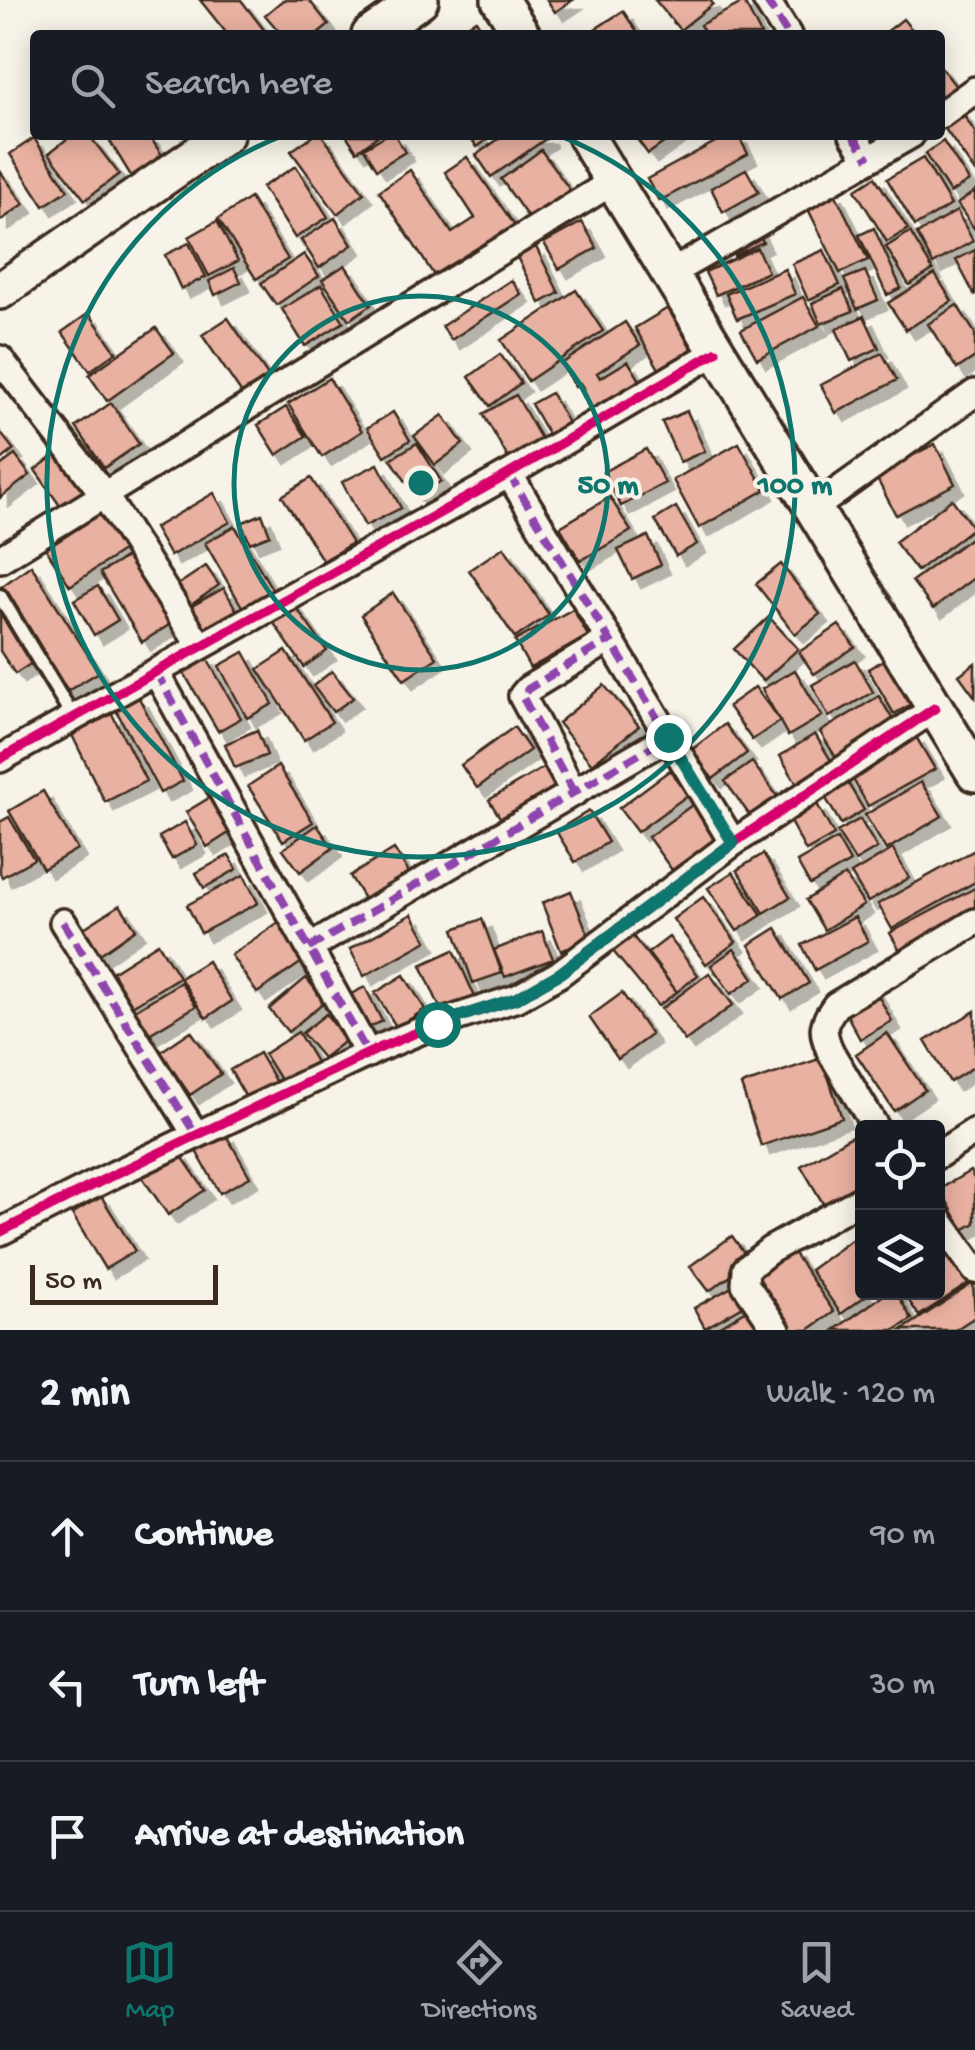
<!DOCTYPE html>
<meta charset="utf-8">
<style>
:root{--surface:#171b24;--page:#242831;--text:#f1f3f6;--muted:#9ea1a6;--line:#363941;--accent:#0f766e}
body{margin:0;font-family:"Gochi Hand",sans-serif;background:var(--page);color:var(--text)}
.controls{position:absolute;right:30px;bottom:30px;display:grid;overflow:hidden;border-radius:10px;box-shadow:0 5px 25px #0003}
.controls button{width:90px;height:90px;display:grid;place-items:center;padding:0;border:0;border-bottom:2px solid var(--line);background:var(--surface);color:var(--text);font:50px sans-serif}
.scale{position:absolute;left:30px;bottom:25px;width:188px;box-sizing:border-box;padding-left:10px;border:5px solid #3b2a1e;border-top:0;font-size:28px;line-height:35px;white-space:nowrap;color:#3b2a1e;-webkit-text-stroke:8px #f7f3e8;paint-order:stroke}
.stop{position:absolute;width:30px;height:30px;margin:-22px;border:8px solid #0f766e;border-radius:50%;background:#fff}
.stop.end{background:#0f766e;border-color:#fff;box-shadow:0 2px 10px #0008}
.list{margin:0;padding:0;list-style:none}
h2{display:flex;justify-content:space-between;align-items:center;height:130px;margin:0;padding:0 40px;font-size:42px}
h2 small{font-size:32px;font-weight:400;color:var(--muted)}
.list li{display:grid;grid-template-columns:65px 1fr auto;gap:30px;align-items:center;box-sizing:border-box;height:150px;padding:0 40px;border-top:2px solid var(--line)}
.list b{display:block;font-size:38px;white-space:nowrap}
.list em{font-size:32px;font-style:normal;color:var(--muted)}
.icon{flex:none;width:55px;height:55px;fill:none;stroke:currentColor;stroke-width:2;stroke-linecap:round;stroke-linejoin:round}
.map{position:relative;flex:none;width:975px;height:1330px;overflow:hidden}
.search{position:absolute;background:var(--surface);box-shadow:0 5px 25px #0003;left:30px;right:30px;top:30px;height:110px;display:flex;align-items:center;gap:25px;box-sizing:border-box;padding:0 35px;border-radius:10px;color:var(--muted);font-size:38px}
.sheet{height:580px;background:var(--surface)}
nav{display:flex;justify-content:space-around;align-items:center;box-sizing:border-box;height:140px;border-top:2px solid var(--line);background:var(--surface);font-size:28px;color:var(--muted)}
nav a{display:grid;justify-items:center;gap:5px}
nav .on{color:var(--accent)}
.map>svg:first-child{display:block}
</style>
<div class="map">
<svg width="975" height="1330" viewBox="0 0 975 1330">
<defs>
<filter id="shadow"><feDropShadow dx="9" dy="9" stdDeviation="0" flood-color="#0004"/></filter>
</defs>
<rect width="100%" height="100%" fill="#f7f3e8"/>
<filter id="ink" filterUnits="userSpaceOnUse"><feTurbulence type="fractalNoise" baseFrequency=".01" numOctaves="2"/><feDisplacementMap in="SourceGraphic" scale="20" xChannelSelector="R" yChannelSelector="G"/><feConvolveMatrix kernelMatrix="1 2 1 2 8 2 1 2 1" color-interpolation-filters="sRGB"/></filter>
<g filter="url(#ink)">
<!-- building -->
<path fill="#e9b1a1" stroke="#3b2a1e" stroke-width="2.5" filter="url(#shadow)" d="M 200,0 L 241,0 L 268,35 L 228,35 Z
M 283,0 L 309,0 L 329,25 L 317,35 L 282,35 L 265,15 Z
M 547,0 L 573,0 L 555,12 Z
M 655,0 L 710,0 L 713,4 L 680,30 Z
M 744,2 L 761,35 L 706,35 L 700,25 Z
M 623,11 L 639,35 L 586,35 Z
M 903,19 L 916,35 L 886,35 L 885,33 Z
M 476,20 L 485,35 L 450,35 Z
M 940,66 L 961,93 L 940,104 Z
M 960,110 L 975,132 L 975,172 L 941,123 Z
M 72,135 L 89,135 L 119,174 L 85,200 L 49,153 Z
M 106,135 L 149,135 L 165,160 L 133,179 Z
M 314,135 L 322,135 L 364,193 L 337,214 L 291,151 Z
M 346,135 L 379,135 L 357,151 Z
M 386,135 L 395,135 L 405,152 L 377,169 L 364,148 Z
M 469,135 L 494,135 L 477,147 Z
M 504,135 L 546,135 L 547,138 L 491,177 L 476,155 Z
M 634,135 L 675,135 L 648,154 Z
M 728,135 L 738,135 L 748,154 L 659,201 L 647,179 Z
M 34,138 L 68,190 L 44,206 L 10,154 Z
M 943,141 L 969,181 L 950,193 L 925,154 Z
M 541,150 L 570,190 L 529,219 L 501,179 Z
M 467,157 L 520,233 L 441,286 L 379,191 L 410,170 L 452,233 L 475,218 L 445,172 Z
M 923,158 L 951,205 L 915,226 L 887,179 Z
M 296,166 L 328,217 L 295,238 L 262,187 Z
M 746,169 L 759,192 L 723,212 L 711,188 Z
M 0,171 L 24,204 L 0,221 Z
M 875,177 L 908,229 L 887,242 L 855,190 Z
M 834,191 L 868,260 L 840,273 L 806,205 Z
M 975,191 L 975,230 L 957,204 Z
M 250,198 L 288,259 L 256,279 L 218,219 Z
M 957,211 L 973,241 L 933,264 L 917,234 Z
M 335,218 L 352,245 L 319,268 L 301,240 Z
M 217,221 L 238,261 L 209,276 L 189,237 Z
M 582,222 L 597,248 L 559,269 L 544,243 Z
M 874,228 L 901,288 L 887,295 L 859,235 Z
M 757,229 L 763,242 L 734,256 L 728,243 Z
M 910,232 L 933,270 L 909,285 L 886,247 Z
M 189,243 L 206,277 L 181,289 L 165,255 Z
M 536,247 L 559,293 L 540,303 L 517,257 Z
M 757,248 L 768,272 L 716,295 L 705,272 Z
M 824,250 L 840,285 L 808,300 L 792,264 Z
M 975,250 L 975,296 L 956,260 Z
M 304,254 L 319,276 L 276,305 L 261,283 Z
M 345,265 L 371,305 L 349,320 L 322,280 Z
M 234,268 L 241,282 L 215,295 L 209,281 Z
M 785,269 L 795,294 L 737,319 L 726,294 Z
M 865,271 L 878,300 L 857,309 L 844,279 Z
M 935,274 L 952,301 L 906,330 L 888,303 Z
M 511,280 L 521,294 L 451,340 L 442,326 Z
M 321,285 L 344,322 L 305,346 L 282,309 Z
M 843,289 L 853,311 L 821,324 L 812,303 Z
M 576,290 L 603,331 L 528,381 L 501,340 Z
M 803,297 L 819,326 L 757,359 L 741,330 Z
M 957,305 L 975,333 L 975,357 L 957,369 L 928,324 Z
M 668,308 L 692,349 L 659,369 L 635,328 Z
M 89,313 L 116,352 L 90,371 L 62,332 Z
M 864,316 L 879,348 L 851,361 L 836,329 Z
M 228,318 L 268,376 L 242,394 L 202,335 Z
M 625,322 L 640,345 L 597,373 L 600,378 L 628,361 L 645,388 L 597,418 L 580,391 L 584,389 L 580,383 L 575,387 L 561,364 Z
M 156,328 L 174,353 L 107,401 L 89,375 Z
M 882,353 L 897,380 L 836,413 L 821,385 Z
M 500,354 L 521,383 L 490,406 L 469,377 Z
M 329,378 L 362,431 L 322,457 L 288,404 Z
M 551,393 L 572,430 L 552,441 L 531,404 Z
M 516,395 L 544,444 L 511,463 L 483,414 Z
M 111,403 L 139,444 L 104,468 L 76,427 Z
M 286,407 L 306,436 L 277,455 L 258,425 Z
M 687,411 L 705,451 L 680,462 L 662,422 Z
M 393,412 L 410,440 L 385,456 L 367,428 Z
M 443,415 L 463,444 L 435,465 L 414,436 Z
M 0,432 L 14,450 L 0,461 Z
M 417,443 L 441,481 L 416,497 L 391,459 Z
M 739,443 L 765,490 L 699,528 L 673,480 Z
M 935,444 L 955,484 L 896,515 L 875,475 Z
M 646,449 L 665,483 L 621,506 L 603,472 Z
M 60,451 L 89,491 L 63,510 L 35,470 Z
M 15,455 L 30,475 L 0,498 L 0,466 Z
M 378,464 L 401,508 L 365,526 L 342,482 Z
M 311,478 L 352,543 L 323,561 L 282,496 Z
M 214,493 L 230,522 L 170,556 L 154,528 Z
M 610,497 L 631,531 L 580,561 L 560,527 Z
M 952,499 L 973,528 L 917,571 L 895,542 Z
M 676,507 L 697,544 L 676,556 L 655,520 Z
M 106,510 L 130,546 L 70,586 L 46,549 Z
M 262,514 L 270,535 L 250,543 L 241,523 Z
M 235,526 L 275,594 L 245,612 L 205,543 Z
M 648,536 L 661,565 L 632,579 L 618,550 Z
M 969,539 L 975,547 L 975,577 L 933,609 L 912,581 Z
M 504,547 L 549,615 L 515,638 L 469,570 Z
M 136,551 L 177,620 L 142,642 L 100,573 Z
M 781,564 L 820,614 L 795,634 L 756,584 Z
M 31,565 L 99,672 L 64,693 L 1,587 Z
M 206,566 L 219,585 L 187,608 L 173,588 Z
M 98,586 L 118,620 L 94,635 L 74,600 Z
M 224,588 L 238,613 L 205,631 L 192,606 Z
M 393,593 L 437,658 L 404,680 L 361,615 Z
M 293,603 L 327,651 L 304,667 L 271,619 Z
M 0,608 L 35,661 L 15,674 L 0,651 Z
M 573,609 L 588,636 L 530,668 L 515,641 Z
M 769,617 L 798,649 L 763,681 L 734,649 Z
M 839,625 L 855,647 L 814,674 L 799,652 Z
M 286,651 L 332,722 L 304,740 L 258,669 Z
M 244,652 L 273,704 L 247,718 L 219,666 Z
M 894,654 L 920,699 L 894,714 L 868,669 Z
M 206,657 L 241,718 L 218,731 L 182,670 Z
M 855,660 L 873,692 L 829,717 L 812,685 Z
M 975,663 L 975,697 L 959,675 Z
M 795,670 L 822,716 L 788,736 L 762,689 Z
M 332,671 L 353,698 L 333,712 L 313,686 Z
M 604,685 L 639,726 L 592,764 L 558,723 Z
M 755,687 L 780,721 L 752,740 L 728,706 Z
M 879,696 L 896,725 L 838,761 L 820,732 Z
M 139,698 L 183,781 L 160,793 L 116,710 Z
M 112,714 L 146,781 L 105,802 L 72,735 Z
M 725,724 L 747,753 L 713,779 L 690,751 Z
M 514,727 L 530,750 L 477,788 L 461,765 Z
M 257,730 L 267,755 L 235,768 L 225,744 Z
M 815,734 L 832,762 L 797,784 L 780,756 Z
M 915,735 L 935,769 L 868,806 L 849,772 Z
M 752,762 L 778,797 L 751,817 L 725,781 Z
M 278,766 L 313,822 L 283,841 L 248,786 Z
M 546,766 L 557,785 L 501,819 L 489,800 Z
M 670,770 L 688,795 L 637,832 L 619,808 Z
M 842,773 L 864,810 L 841,824 L 819,787 Z
M 921,782 L 942,816 L 886,850 L 865,815 Z
M 43,791 L 77,849 L 43,869 L 9,811 Z
M 214,795 L 235,829 L 207,847 L 186,812 Z
M 699,800 L 723,834 L 672,870 L 648,837 Z
M 817,804 L 834,835 L 806,851 L 789,820 Z
M 589,811 L 608,842 L 575,862 L 556,831 Z
M 9,817 L 34,859 L 2,877 L 0,873 L 0,822 Z
M 860,819 L 877,848 L 855,861 L 837,832 Z
M 185,822 L 197,845 L 172,859 L 159,837 Z
M 317,825 L 333,848 L 300,872 L 283,849 Z
M 837,839 L 850,862 L 810,885 L 797,862 Z
M 394,849 L 410,874 L 366,902 L 350,876 Z
M 893,849 L 909,878 L 868,902 L 851,874 Z
M 975,850 L 975,882 L 892,929 L 878,904 Z
M 763,854 L 790,897 L 764,913 L 737,870 Z
M 229,855 L 237,869 L 204,888 L 196,873 Z
M 733,872 L 762,915 L 737,931 L 708,888 Z
M 244,875 L 258,903 L 201,933 L 187,905 Z
M 845,875 L 864,905 L 824,930 L 806,900 Z
M 975,888 L 975,919 L 904,958 L 890,933 Z
M 571,891 L 590,939 L 561,951 L 542,903 Z
M 703,897 L 736,942 L 706,964 L 673,919 Z
M 120,905 L 136,929 L 100,954 L 84,928 Z
M 412,914 L 427,941 L 364,976 L 350,949 Z
M 855,917 L 868,941 L 815,970 L 802,945 Z
M 482,919 L 502,973 L 473,983 L 454,929 Z
M 282,920 L 308,958 L 257,993 L 231,955 Z
M 776,928 L 809,983 L 782,999 L 749,945 Z
M 542,931 L 553,959 L 505,977 L 494,950 Z
M 631,934 L 677,992 L 658,1006 L 612,950 Z
M 669,937 L 698,975 L 677,992 L 648,953 Z
M 158,943 L 179,977 L 132,1006 L 112,972 Z
M 734,949 L 754,978 L 731,994 L 711,965 Z
M 454,950 L 475,997 L 442,1012 L 421,965 Z
M 207,961 L 232,1001 L 206,1018 L 180,978 Z
M 709,973 L 733,1005 L 685,1041 L 661,1009 Z
M 404,975 L 425,1009 L 397,1028 L 375,993 Z
M 306,978 L 325,1001 L 288,1032 L 269,1009 Z
M 181,982 L 196,1006 L 149,1034 L 135,1010 Z
M 365,987 L 382,1021 L 362,1031 L 345,997 Z
M 874,988 L 892,1021 L 860,1039 L 842,1006 Z
M 622,993 L 651,1035 L 618,1059 L 589,1017 Z
M 975,1011 L 975,1066 L 950,1082 L 925,1041 Z
M 326,1014 L 346,1040 L 323,1058 L 302,1033 Z
M 191,1031 L 221,1074 L 190,1095 L 160,1052 Z
M 298,1032 L 316,1062 L 282,1083 L 264,1054 Z
M 887,1033 L 925,1090 L 894,1111 L 856,1054 Z
M 259,1053 L 277,1084 L 248,1101 L 230,1070 Z
M 822,1058 L 842,1118 L 761,1146 L 741,1085 Z
M 862,1130 L 862,1192 L 828,1212 L 801,1166 Z
M 225,1133 L 250,1177 L 220,1193 L 196,1151 Z
M 179,1152 L 205,1190 L 168,1215 L 142,1177 Z
M 970,1171 L 975,1180 L 975,1223 L 963,1230 L 940,1189 Z
M 101,1196 L 135,1251 L 105,1269 L 72,1214 Z
M 858,1235 L 862,1241 L 862,1292 L 871,1292 L 841,1314 L 810,1270 Z
M 732,1236 L 751,1262 L 709,1291 L 690,1266 Z
M 945,1248 L 969,1283 L 919,1316 L 903,1292 L 938,1292 L 938,1253 Z
M 791,1249 L 834,1312 L 808,1330 L 790,1330 L 752,1275 Z
M 739,1283 L 750,1302 L 705,1328 L 694,1308 Z
M 973,1283 L 975,1317 L 955,1330 L 902,1330 Z
M 888,1292 L 896,1292 L 912,1319 L 895,1330 L 834,1330 Z
M 747,1310 L 759,1330 L 714,1330 Z"/>
<g fill="none" stroke-linecap="round" stroke-linejoin="round">
<!-- lane casing -->
<g stroke="#3b2a1e" stroke-width="20">
<path id="lane" d="M 0,596 L 73,717"/>
</g>
<!-- street casing -->
<g stroke="#3b2a1e" stroke-width="32">
<path id="street" d="M 766,0 L 788,35
M 940,115 L 975,90
M 853,135 L 869,159
M 669,274 L 911,135
M 0,359 L 105,496 L 200,646
M 509,474 L 733,843
M 814,508 L 975,393
M 0,559 L 614,181
M 156,672 L 368,1054
M 0,759 L 509,474 L 716,352
M 574,793 L 522,696 L 528,689 L 609,640
M 63,922 L 196,1135
M 309,948 L 668,737
M 876,1128 L 830,1051 C 821,1029 822,1024 836,1005 L 975,922
M 938,1155 L 975,1131
M 938,1218 L 975,1270
M 0,1232 L 115,1174 L 382,1047 L 437,1024 L 517,998 L 559,974 L 733,843 L 935,708
M 777,1330 L 745,1284 L 746,1269 L 770,1250 L 862,1199"/>
</g>
<!-- secondary casing -->
<g stroke="#3b2a1e" stroke-width="42">
<path id="secondary" d="M 500,0 L 522,35
M 370,35 L 420,0
M 585,135 L 975,773
M 0,291 L 225,135"/>
</g>
<!-- lane -->
<use href="#lane" stroke="#f7f3e8" stroke-width="12"/>
<!-- street -->
<use href="#street" stroke="#f7f3e8" stroke-width="25"/>
<!-- secondary -->
<use href="#secondary" stroke="#f7f3e8" stroke-width="35"/>
<!-- quiet -->
<path stroke="#8e44ad" stroke-width="8" stroke-dasharray="15 8" stroke-linecap="butt" d="M 766,0 L 788,35
M 853,135 L 869,159
M 509,474 L 733,843
M 156,672 L 368,1054
M 574,793 L 522,696 L 528,689 L 609,640
M 63,922 L 196,1135
M 309,948 L 668,737"/>
<!-- cycleway casing -->
<g stroke="#f7f3e8" stroke-width="16">
<path id="cycleway" d="M 0,759 L 509,474 L 716,352
M 0,1232 L 115,1174 L 382,1047 L 437,1024 L 517,998 L 559,974 L 733,843 L 935,708"/>
</g>
<!-- cycleway -->
<use href="#cycleway" stroke="#d6006c" stroke-width="10"/>
</g>
</g>
<g fill="none" stroke-linecap="round" stroke-linejoin="round" filter="url(#ink)">
<!-- route -->
<path stroke="#0f766e" stroke-width="12" d="M 437,1024 L 517,998 L 559,974 L 733,843 L 668,737"/>
</g>
<!-- distance rings -->
<g fill="none" stroke="#0f766e" stroke-width="5">
<circle cx="421" cy="483" r="187"/>
<path d="M558 135A374 374 0 1 1 284 135"/>
</g>
<circle cx="421" cy="483" r="15" fill="#0f766e" stroke="#f7f3e8" stroke-width="5"/>
<g font-size="30" text-anchor="middle" font-weight="bold" fill="#0f766e" stroke="#f7f3e8" stroke-width="8" stroke-linejoin="round" paint-order="stroke">
<text x="608" y="493">50 m</text>
<text x="795" y="493">100 m</text>
</g>
</svg>
<div class="controls">
<button><svg class="icon" aria-label="locate" viewBox="0 0 24 24"><circle cx="12" cy="12" r="6"/><path d="M12 2v4M12 18v4M2 12h4M18 12h4"/></svg></button>
<button><svg class="icon" aria-label="layers" viewBox="0 0 24 24"><path d="M12 4l9 5-9 5-9-5zM3 14l9 5 9-5"/></svg></button>
</div>
<div class="scale">50 m</div>
<div class="stop" style="left:437px;top:1024px"></div>
<div class="stop end" style="left:668px;top:737px"></div>
<div class="search"><svg class="icon" aria-label="search" viewBox="0 0 24 24"><circle cx="10" cy="10" r="6"/><path d="M15 15l6 6"/></svg>Search here</div>
</div>
<section class="sheet">
<h2>2 min<small>Walk · 120 m</small></h2>
<ul class="list">
<li><svg class="icon" aria-label="ahead" viewBox="0 0 24 24"><path d="M12 20V5M6 11l6-6 6 6"/></svg><div><b>Continue</b></div><em>90 m</em></li>
<li><svg class="icon" aria-label="left" viewBox="0 0 24 24"><path d="M17 20v-9H6M10 6l-5 5 5 5"/></svg><div><b>Turn left</b></div><em>30 m</em></li>
<li><svg class="icon" aria-label="arrive" viewBox="0 0 24 24"><path d="M6 21V4h12l-3 4 3 4H6"/></svg><div><b>Arrive at destination</b></div></li>
</ul>
</section>
<nav>
<a class="on"><svg class="icon" aria-label="map" viewBox="0 0 24 24"><path d="M3 6l6-2 6 2 6-2v14l-6 2-6-2-6 2zM9 4v14M15 6v14"/></svg>Map</a>
<a><svg class="icon" aria-label="directions" viewBox="0 0 24 24"><path d="M12 3l9 9-9 9-9-9zM9 14v-3h6M13 9l2 2-2 2"/></svg>Directions</a>
<a><svg class="icon" aria-label="saved" viewBox="0 0 24 24"><path d="M7 4h10v16l-5-4-5 4z"/></svg>Saved</a>
</nav>
